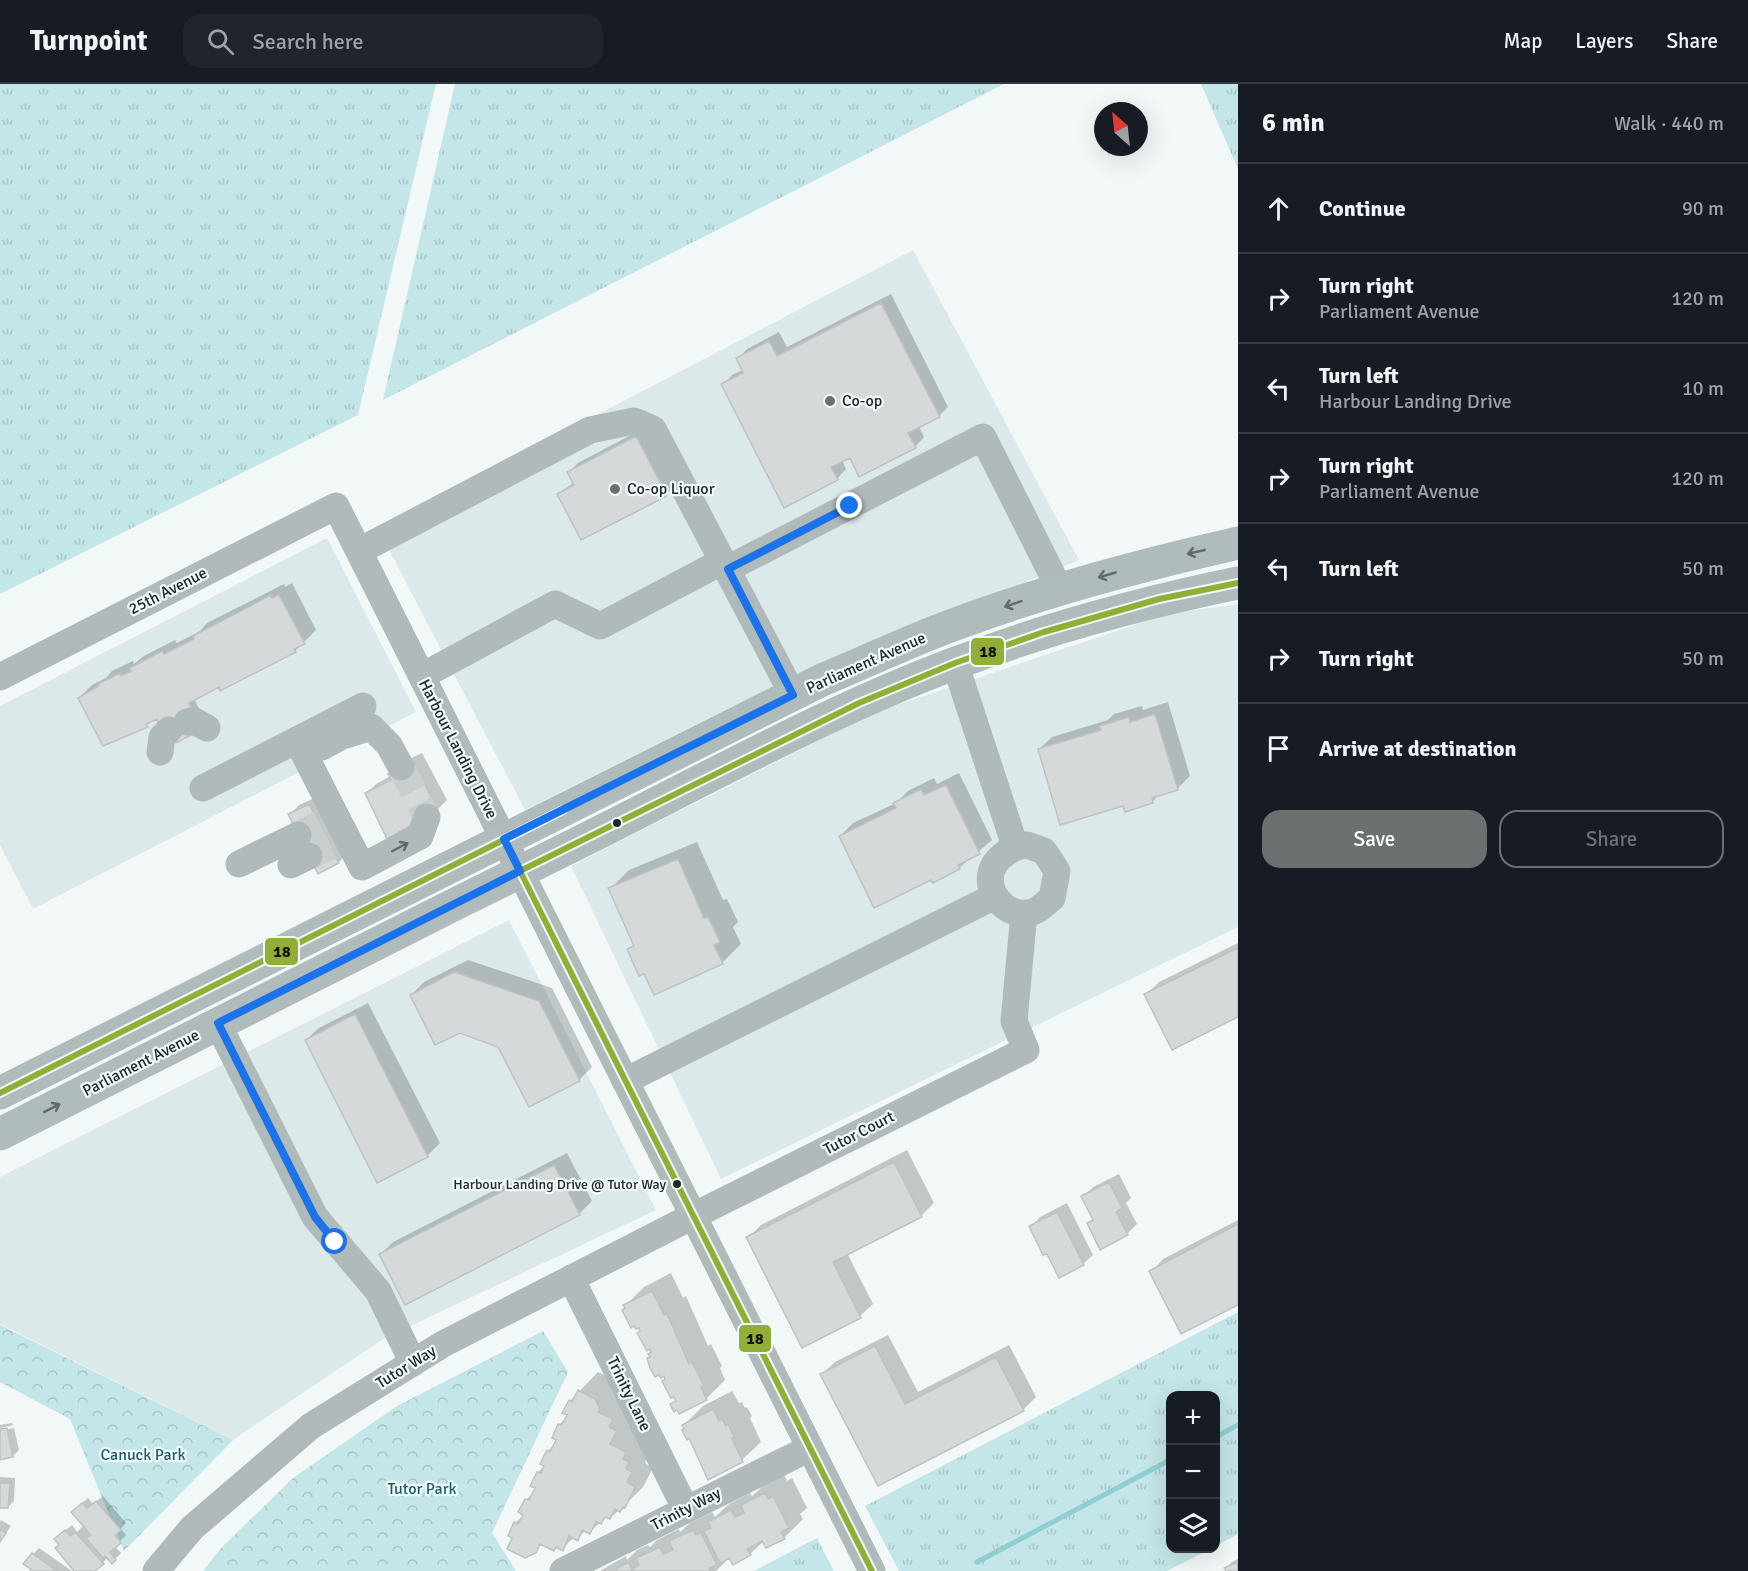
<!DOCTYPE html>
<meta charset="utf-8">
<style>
:root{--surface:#171b24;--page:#20242c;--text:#f1f3f6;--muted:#9ea1a6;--line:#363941;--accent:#6b7070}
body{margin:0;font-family:Signika,sans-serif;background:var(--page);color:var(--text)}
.controls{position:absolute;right:18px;bottom:18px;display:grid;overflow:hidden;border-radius:12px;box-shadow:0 6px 24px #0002}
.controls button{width:54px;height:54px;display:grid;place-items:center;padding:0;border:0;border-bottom:2px solid var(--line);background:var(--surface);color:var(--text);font:30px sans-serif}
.compass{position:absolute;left:1094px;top:18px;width:54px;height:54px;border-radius:50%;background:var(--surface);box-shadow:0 6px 24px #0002;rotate:333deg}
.stop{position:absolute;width:18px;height:18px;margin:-14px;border:4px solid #1a73e8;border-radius:50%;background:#fff}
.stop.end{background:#1a73e8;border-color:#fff;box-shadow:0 2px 6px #0008}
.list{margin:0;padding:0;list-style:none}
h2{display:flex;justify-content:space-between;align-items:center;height:78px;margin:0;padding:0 24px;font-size:26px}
h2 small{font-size:20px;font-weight:400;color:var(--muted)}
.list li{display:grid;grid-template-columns:39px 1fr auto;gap:18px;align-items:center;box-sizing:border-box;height:90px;padding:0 24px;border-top:2px solid var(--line)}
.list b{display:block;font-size:22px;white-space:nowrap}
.list p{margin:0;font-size:20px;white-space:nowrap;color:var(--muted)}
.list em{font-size:20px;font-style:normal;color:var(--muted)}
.actions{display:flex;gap:12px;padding:18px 24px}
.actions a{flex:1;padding:14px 0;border:2px solid var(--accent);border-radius:18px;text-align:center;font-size:21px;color:var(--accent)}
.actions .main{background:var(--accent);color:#fff}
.icon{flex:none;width:33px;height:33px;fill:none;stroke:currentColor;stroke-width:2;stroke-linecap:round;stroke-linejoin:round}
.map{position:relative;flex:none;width:1238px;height:1487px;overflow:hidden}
header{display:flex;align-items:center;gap:36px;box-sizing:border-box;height:84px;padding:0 30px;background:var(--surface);border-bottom:2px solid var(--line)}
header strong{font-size:28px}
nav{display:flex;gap:33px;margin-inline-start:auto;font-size:21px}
.search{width:420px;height:54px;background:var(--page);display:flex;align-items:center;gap:15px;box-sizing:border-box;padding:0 21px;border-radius:18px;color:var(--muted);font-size:22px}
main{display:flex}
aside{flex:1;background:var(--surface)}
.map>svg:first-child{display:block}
</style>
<header>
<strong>Turnpoint</strong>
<div class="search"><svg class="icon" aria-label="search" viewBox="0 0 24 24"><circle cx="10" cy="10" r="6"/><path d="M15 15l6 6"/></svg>Search here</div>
<nav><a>Map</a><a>Layers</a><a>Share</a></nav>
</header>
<main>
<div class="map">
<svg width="1238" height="1487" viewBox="0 0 1238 1487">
<defs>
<pattern id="grass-tufts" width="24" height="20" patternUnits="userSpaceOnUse" patternTransform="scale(1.5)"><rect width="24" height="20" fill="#c4e6e8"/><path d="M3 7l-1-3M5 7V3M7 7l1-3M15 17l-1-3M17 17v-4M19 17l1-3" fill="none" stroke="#a8c5c7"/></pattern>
<pattern id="park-crowns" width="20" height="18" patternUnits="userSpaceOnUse" patternTransform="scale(1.5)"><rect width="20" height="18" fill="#c4e6e8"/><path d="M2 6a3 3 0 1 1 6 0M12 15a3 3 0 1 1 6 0" fill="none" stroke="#a8c5c7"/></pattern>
</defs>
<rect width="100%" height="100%" fill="#f2f8f8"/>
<!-- built -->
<path fill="#dce9ea" d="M 913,166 L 1079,476 L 771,603 L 525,726 L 378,445 Z
M 327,454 L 416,628 L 33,825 L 0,761 L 0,622 Z
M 1238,520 L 1238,843 L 721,1095 L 571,782 L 870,630 L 1167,530 Z
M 509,836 L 656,1126 L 383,1255 L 233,1356 L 0,1240 L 0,1093 Z"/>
<!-- grass -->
<path fill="url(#grass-tufts)" d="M 0,0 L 436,0 L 358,331 L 0,510 Z
M 455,0 L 1004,0 L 383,316 Z
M 1201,0 L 1238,0 L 1238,85 Z
M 1238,1228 L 1238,1450 L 1216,1462 L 1216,1312 L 1170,1312 L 1170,1464 L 1210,1465 L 1167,1487 L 899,1487 L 865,1422 Z
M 817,1454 L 834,1487 L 754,1487 Z"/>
<!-- park -->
<path fill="url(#park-crowns)" d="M 0,1241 L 233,1356 L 124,1467 L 70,1335 L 0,1298 Z
M 543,1247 L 568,1288 L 492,1449 L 516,1487 L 203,1487 L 221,1464 L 293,1394 L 397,1322 Z"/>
<!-- shadow -->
<path fill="#0003" d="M 891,210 L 948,323 L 939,332 L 919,342 L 924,353 L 915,363 L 850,372 L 842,376 L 846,385 L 837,395 L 723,301 L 732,291 L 743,286 L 738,275 L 747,265 L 779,248 L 787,263 Z
M 646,343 L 676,401 L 666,411 L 582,454 L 559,410 L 574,398 L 569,388 L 578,379 Z
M 292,499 L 316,546 L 295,567 L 202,610 L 195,617 L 205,636 L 154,634 L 147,641 L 79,614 L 92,601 L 106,594 L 112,587 L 133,577 L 134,580 L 144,572 L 175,556 L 177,559 L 200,547 L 207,539 L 284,500 L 285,503 Z
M 1168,618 L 1190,692 L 1177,705 L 1161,709 L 1152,718 L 1124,720 L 1039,665 L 1052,653 L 1108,636 L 1114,630 L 1142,622 L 1143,626 Z
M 422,669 L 447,716 L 437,726 L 366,710 L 376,700 L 391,692 L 399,680 Z
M 959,689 L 992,756 L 959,784 L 840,752 L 853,739 L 896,719 L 908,707 L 934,694 L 937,700 Z
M 319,712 L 348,768 L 339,778 L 319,788 L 290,731 L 299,721 Z
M 697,758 L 723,816 L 727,815 L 738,838 L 733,843 L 741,860 L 722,879 L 645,888 L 629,866 L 634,860 L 610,805 L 629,786 Z
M 1238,859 L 1238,931 L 1146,911 L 1159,898 Z
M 468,876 L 552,904 L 592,983 L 579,996 L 499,962 L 411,911 L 424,898 Z
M 368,919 L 440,1059 L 427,1072 L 306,956 L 319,944 Z
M 907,1066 L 934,1119 L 921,1132 L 847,1169 L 873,1220 L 860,1232 L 803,1262 L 748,1154 L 761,1141 Z
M 567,1069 L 592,1117 L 579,1130 L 381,1170 L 393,1158 Z
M 1119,1090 L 1131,1114 L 1126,1119 L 1137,1140 L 1127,1150 L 1088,1139 L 1094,1134 L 1083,1113 L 1093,1103 Z
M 1067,1119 L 1093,1171 L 1083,1180 L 1047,1168 L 1031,1143 L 1040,1133 Z
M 1238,1136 L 1238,1219 L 1151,1188 L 1163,1175 Z
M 671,1189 L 683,1214 L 686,1212 L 708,1262 L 711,1260 L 722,1282 L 720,1284 L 725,1296 L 706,1315 L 672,1320 L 677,1315 L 642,1247 L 625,1222 L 644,1203 Z
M 888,1251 L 918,1308 L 1009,1261 L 1036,1313 L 1023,1326 L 878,1400 L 822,1290 L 835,1278 Z
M 598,1288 L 614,1296 L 635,1328 L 628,1341 L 644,1349 L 650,1369 L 645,1379 L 653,1384 L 643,1403 L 624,1422 L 610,1434 L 607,1432 L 590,1448 L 586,1446 L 577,1455 L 574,1453 L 562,1465 L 542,1460 L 535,1467 L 514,1453 L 515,1439 L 525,1430 L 526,1416 L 535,1407 L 538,1388 L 545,1381 L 548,1367 L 556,1359 L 560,1340 L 568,1332 L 570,1317 Z
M 732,1307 L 739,1319 L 742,1318 L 745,1324 L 747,1323 L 752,1332 L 750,1334 L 761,1358 L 742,1376 L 708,1394 L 684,1341 L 703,1322 Z
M 12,1339 L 13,1341 L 0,1344 L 0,1341 Z
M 14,1344 L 19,1366 L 13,1372 L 0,1375 L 0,1347 Z
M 784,1391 L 787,1397 L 792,1394 L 807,1424 L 800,1430 L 803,1435 L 784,1454 L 764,1457 L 750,1470 L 730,1473 L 716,1487 L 600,1487 L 626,1472 L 627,1476 L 637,1466 L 648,1461 L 650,1463 L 657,1456 L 679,1445 L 680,1448 L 690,1439 L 712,1428 L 715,1433 L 729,1420 L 750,1409 L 752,1412 L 762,1403 Z
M 0,1393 L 15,1394 L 14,1417 L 8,1423 L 0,1422 Z
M 103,1412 L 126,1439 L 121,1445 L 126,1451 L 115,1462 L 121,1469 L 112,1478 L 108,1473 L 103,1479 L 61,1460 L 62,1449 L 72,1441 L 77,1448 L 84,1441 L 79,1422 L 88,1414 L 93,1420 Z
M 1,1436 L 11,1442 L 0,1458 L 0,1438 Z
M 39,1464 L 72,1487 L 31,1487 L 33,1470 Z
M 1238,1475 L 1238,1487 L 1226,1484 L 1232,1478 Z"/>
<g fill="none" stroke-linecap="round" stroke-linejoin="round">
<!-- stream -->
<path stroke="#8fcfd2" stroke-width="5" d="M 1216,1353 L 1238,1341
M 977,1478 L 1170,1376"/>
</g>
<!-- building -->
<path fill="#d5d9da" stroke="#bec2c3" stroke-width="1.5" d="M 881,219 L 940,333 L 908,349 L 916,364 L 859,393 L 850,374 L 831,383 L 838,396 L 784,424 L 721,300 L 743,289 L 736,274 L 769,257 L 777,272 Z
M 636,352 L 667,412 L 581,456 L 557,410 L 574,401 L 567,388 Z
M 271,511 L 272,514 L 279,511 L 305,560 L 294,565 L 296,568 L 220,607 L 219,603 L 189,619 L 191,623 L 182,628 L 193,650 L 176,659 L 164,637 L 159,640 L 157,635 L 146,640 L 148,643 L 103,662 L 78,614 L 99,602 L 98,600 L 120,589 L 121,592 L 131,587 L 130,584 L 162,567 L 164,570 L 194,555 L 193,552 Z
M 1155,630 L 1178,706 L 1152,714 L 1153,719 L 1125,728 L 1123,722 L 1060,741 L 1038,665 L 1101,646 L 1099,642 L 1129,633 L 1130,638 Z
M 413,677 L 438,727 L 387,755 L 365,709 L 391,696 L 388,690 Z
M 946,701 L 980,770 L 958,781 L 960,785 L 933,799 L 931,796 L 874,824 L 839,752 L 896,724 L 893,719 L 921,705 L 924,711 Z
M 309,720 L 339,779 L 318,790 L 288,730 Z
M 678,775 L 704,834 L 708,833 L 720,858 L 714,861 L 723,880 L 654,911 L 644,890 L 639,892 L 627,865 L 634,862 L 608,804 Z
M 1238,864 L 1238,933 L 1172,966 L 1144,910 Z
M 454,888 L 539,917 L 580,997 L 529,1023 L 498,963 L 460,949 L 435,961 L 410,911 Z
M 355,930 L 428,1073 L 377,1099 L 305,956 Z
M 894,1078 L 922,1133 L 833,1178 L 861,1234 L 802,1264 L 746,1153 Z
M 554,1081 L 580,1131 L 405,1221 L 379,1170 Z
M 1109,1098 L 1122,1124 L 1116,1128 L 1128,1151 L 1100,1166 L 1087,1139 L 1093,1136 L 1081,1112 Z
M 1057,1128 L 1084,1181 L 1059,1194 L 1047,1170 L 1043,1171 L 1029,1142 Z
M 1238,1140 L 1238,1221 L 1181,1250 L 1149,1187 Z
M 652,1207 L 664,1231 L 667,1230 L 689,1280 L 692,1278 L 704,1302 L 701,1303 L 707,1316 L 679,1330 L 677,1326 L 674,1328 L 670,1320 L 676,1317 L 674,1313 L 671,1314 L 662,1297 L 665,1295 L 664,1292 L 661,1294 L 659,1291 L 655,1293 L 650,1284 L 647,1274 L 650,1273 L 648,1270 L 651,1268 L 650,1265 L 647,1267 L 637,1249 L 640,1247 L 639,1244 L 636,1245 L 634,1242 L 631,1244 L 622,1226 L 625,1224 L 623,1221 Z
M 875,1262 L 905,1320 L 996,1273 L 1024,1327 L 878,1402 L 820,1290 Z
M 578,1306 L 595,1315 L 600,1325 L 598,1328 L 613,1335 L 609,1343 L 617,1347 L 610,1360 L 626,1368 L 623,1375 L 629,1378 L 626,1385 L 632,1388 L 627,1398 L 635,1403 L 625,1424 L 623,1423 L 620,1428 L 615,1425 L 610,1435 L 605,1433 L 601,1440 L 596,1437 L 590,1450 L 582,1446 L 578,1457 L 569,1452 L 563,1467 L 556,1463 L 554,1467 L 540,1460 L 536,1469 L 525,1474 L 507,1465 L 512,1454 L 508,1452 L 514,1438 L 518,1440 L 523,1431 L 518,1428 L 525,1415 L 529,1416 L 535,1404 L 530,1402 L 537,1388 L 541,1389 L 544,1382 L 540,1380 L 547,1366 L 550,1368 L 556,1356 L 552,1354 L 558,1340 L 562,1341 L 567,1331 L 562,1329 L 569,1316 L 572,1318 Z
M 713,1325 L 719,1337 L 722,1335 L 726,1342 L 728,1340 L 734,1353 L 732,1354 L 735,1361 L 743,1378 L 708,1396 L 689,1354 L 687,1356 L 682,1346 L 684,1345 L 682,1341 Z
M 7,1344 L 13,1373 L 0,1376 L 0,1345 Z
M 0,1399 L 10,1399 L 8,1424 L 0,1424 Z
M 765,1409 L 768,1415 L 773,1412 L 789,1444 L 781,1448 L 785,1455 L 766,1464 L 762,1457 L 747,1465 L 751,1471 L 733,1481 L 729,1474 L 720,1479 L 704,1447 L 711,1444 L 708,1438 L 731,1426 L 735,1433 L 744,1429 L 741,1421 Z
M 96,1417 L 121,1446 L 115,1451 L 121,1459 L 110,1468 L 116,1476 L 112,1480 L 105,1472 L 103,1474 L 86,1454 L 91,1451 L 71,1428 L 82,1419 L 87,1424 Z
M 0,1445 L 6,1449 L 0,1458 Z
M 65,1446 L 70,1452 L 75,1448 L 104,1480 L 95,1487 L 74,1487 L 55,1464 L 59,1461 L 54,1455 Z
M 693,1446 L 696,1451 L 701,1449 L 717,1481 L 709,1484 L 711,1487 L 634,1487 L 633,1484 L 639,1481 L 636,1474 L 660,1463 L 663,1470 L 673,1466 L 669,1457 Z
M 32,1469 L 57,1487 L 30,1487 L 31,1485 L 23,1480 Z
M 629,1478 L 632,1487 L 617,1487 L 616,1485 Z
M 1237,1478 L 1238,1487 L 1226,1487 L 1224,1484 Z"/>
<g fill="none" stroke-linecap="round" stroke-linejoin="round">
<!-- minor-tunnel -->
<path stroke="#c9cece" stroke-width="27" stroke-dasharray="27 14" stroke-linecap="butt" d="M 401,683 L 427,733
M 298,751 L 320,740
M 309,772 L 331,762"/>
<!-- minor -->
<path stroke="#b0babb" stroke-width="27" d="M 359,467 L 590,346 L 634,337 L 653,345 L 793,611
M 727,485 L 983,353 L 1059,504
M 955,579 L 1015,762
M 422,592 L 555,520 L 600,542 L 723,477
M 0,593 L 336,422 L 872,1487
M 187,638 L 194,637 L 207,644
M 297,656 L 362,783 L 420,752 L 427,733
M 322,663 L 342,652 L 371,643 L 389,661 L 401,683
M 160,668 L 162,653 L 169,646
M 203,704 L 363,622
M 1027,761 L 1044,767 L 1057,787 L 1052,814 C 1047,818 1042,823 1037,826 C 1008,842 971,798 1002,772 C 1011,765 1016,762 1027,761 Z
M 239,780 L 298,751
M 291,781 L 309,772
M 218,940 L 315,1133 L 378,1207 L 413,1279
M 625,997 L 995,812
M 571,1194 L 686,1426
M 156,1487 L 192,1444 L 311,1342 L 443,1260 L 693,1132 L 1026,966 L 1014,937 L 1024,829
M 563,1487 L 810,1364"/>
<!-- major -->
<path stroke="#b0bcbc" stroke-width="33" d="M 0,1009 L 822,596 C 866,578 909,557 953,541 C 1046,506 1141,481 1238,459
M 0,1050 C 195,951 390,852 586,755 C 706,695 830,626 956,579 C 1048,544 1142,519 1238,499"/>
<!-- bus-1 casing -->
<g stroke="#f0fafa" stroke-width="10">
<path id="bus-1" d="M 0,1009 L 563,726
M 872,1487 L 520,787 L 859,619 L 955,579 L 1044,548 L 1159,515 L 1238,499"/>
</g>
<!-- bus-1 -->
<use href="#bus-1" stroke="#92ae36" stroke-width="6"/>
</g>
<!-- one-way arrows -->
<defs><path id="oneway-shaft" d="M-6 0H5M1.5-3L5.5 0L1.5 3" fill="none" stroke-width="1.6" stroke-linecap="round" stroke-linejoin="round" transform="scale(1.5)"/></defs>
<g stroke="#626a6a">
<use href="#oneway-shaft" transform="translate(1196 468) rotate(167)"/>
<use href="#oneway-shaft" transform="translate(1107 491) rotate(164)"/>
<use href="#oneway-shaft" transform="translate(1013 520) rotate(161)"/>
<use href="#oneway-shaft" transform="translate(52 1024) rotate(-27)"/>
</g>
<use stroke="#62696a" href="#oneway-shaft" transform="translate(400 763) rotate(-28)"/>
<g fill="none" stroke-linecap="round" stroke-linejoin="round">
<!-- route -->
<path stroke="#1a73e8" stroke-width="8" d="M 335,1158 L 315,1133 L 218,939 L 520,787 L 504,755 L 793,611 L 728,485 L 850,422"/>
</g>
<!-- markers -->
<g fill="#6b7070" stroke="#f0fafa" stroke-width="2">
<circle cx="830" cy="317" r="6"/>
<circle cx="615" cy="405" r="6"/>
</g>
<g fill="#232627" stroke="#f0fafa" stroke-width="2">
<circle cx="617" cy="739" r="5"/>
<circle cx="677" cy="1100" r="5"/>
</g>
<g text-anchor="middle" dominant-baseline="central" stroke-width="4.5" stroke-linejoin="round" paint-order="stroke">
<!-- bus labels -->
<g font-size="14" fill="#232627" stroke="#f0fafa" text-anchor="end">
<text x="666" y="1100">Harbour Landing Drive @ Tutor Way</text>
</g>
<!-- poi labels -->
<g font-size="16" fill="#232627" stroke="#f0fafa" text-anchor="start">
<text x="842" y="317">Co-op</text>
<text x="627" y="405">Co-op Liquor</text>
</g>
<!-- street labels -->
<g font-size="16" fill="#232627" stroke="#f0fafa">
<text transform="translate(168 507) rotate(-27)">25th Avenue</text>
<text transform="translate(866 579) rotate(-24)">Parliament Avenue</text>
<text transform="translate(458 665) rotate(63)">Harbour Landing Drive</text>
<text transform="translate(141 979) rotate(-27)">Parliament Avenue</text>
<text transform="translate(859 1049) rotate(-27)">Tutor Court</text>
<text transform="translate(406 1283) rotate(-32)">Tutor Way</text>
<text transform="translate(629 1310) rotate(64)">Trinity Lane</text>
<text transform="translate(686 1425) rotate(-27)">Trinity Way</text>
</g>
<!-- park labels -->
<g font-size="16" fill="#145f63" stroke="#f0fafa">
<text x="143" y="1371">Canuck Park</text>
<text x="422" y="1405">Tutor Park</text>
</g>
</g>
<g stroke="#f0fafa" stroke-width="2">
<rect x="970" y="553" width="35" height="29" rx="6" fill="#92ae36"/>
<rect x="264" y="853" width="35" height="29" rx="6" fill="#92ae36"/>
<rect x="738" y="1240" width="34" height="29" rx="6" fill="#92ae36"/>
</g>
<g font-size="16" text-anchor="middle" font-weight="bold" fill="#111">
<text x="988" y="573">18</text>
<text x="282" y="873">18</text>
<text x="755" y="1260">18</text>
</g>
</svg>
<div class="controls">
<button>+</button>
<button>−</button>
<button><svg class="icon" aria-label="layers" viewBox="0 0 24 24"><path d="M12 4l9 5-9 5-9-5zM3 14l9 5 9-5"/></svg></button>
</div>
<svg class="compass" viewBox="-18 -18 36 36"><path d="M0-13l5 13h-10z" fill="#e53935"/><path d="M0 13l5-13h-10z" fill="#9ea1a6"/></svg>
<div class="stop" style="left:335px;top:1158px"></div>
<div class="stop end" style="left:850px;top:422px"></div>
</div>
<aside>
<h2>6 min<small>Walk · 440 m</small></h2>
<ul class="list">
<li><svg class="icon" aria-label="ahead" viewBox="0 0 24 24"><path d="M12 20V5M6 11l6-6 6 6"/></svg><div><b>Continue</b></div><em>90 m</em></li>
<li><svg class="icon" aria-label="right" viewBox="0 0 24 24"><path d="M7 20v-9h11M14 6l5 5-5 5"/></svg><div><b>Turn right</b><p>Parliament Avenue</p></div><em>120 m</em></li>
<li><svg class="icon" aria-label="left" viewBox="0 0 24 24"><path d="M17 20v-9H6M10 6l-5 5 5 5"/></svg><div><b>Turn left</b><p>Harbour Landing Drive</p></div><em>10 m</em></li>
<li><svg class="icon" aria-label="right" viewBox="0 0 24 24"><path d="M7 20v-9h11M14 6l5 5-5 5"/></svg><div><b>Turn right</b><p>Parliament Avenue</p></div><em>120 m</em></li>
<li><svg class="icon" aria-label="left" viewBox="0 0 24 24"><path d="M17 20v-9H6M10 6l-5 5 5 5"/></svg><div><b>Turn left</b></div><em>50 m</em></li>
<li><svg class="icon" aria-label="right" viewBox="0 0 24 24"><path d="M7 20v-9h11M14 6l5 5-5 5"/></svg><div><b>Turn right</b></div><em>50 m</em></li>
<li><svg class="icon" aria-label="arrive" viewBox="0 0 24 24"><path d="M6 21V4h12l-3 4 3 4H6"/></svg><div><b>Arrive at destination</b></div></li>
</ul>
<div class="actions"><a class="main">Save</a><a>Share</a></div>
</aside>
</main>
